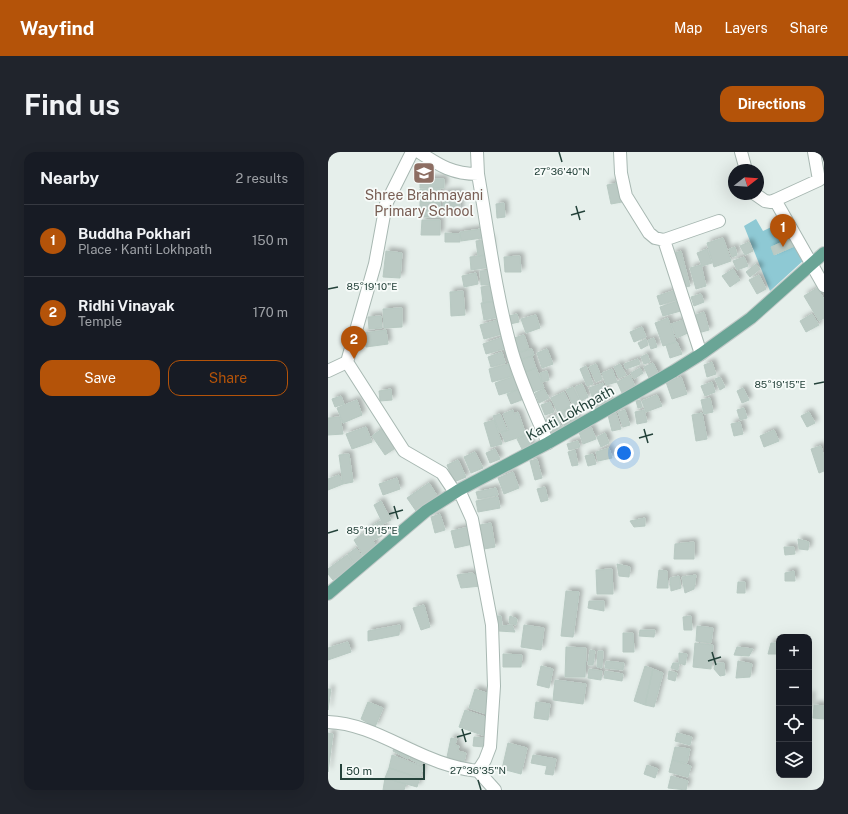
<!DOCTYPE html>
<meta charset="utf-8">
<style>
:root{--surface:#171b24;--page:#20242c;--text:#f1f3f6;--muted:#9ea1a6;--line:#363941;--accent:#b45309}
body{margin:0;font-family:"Public Sans",sans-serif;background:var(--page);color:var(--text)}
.controls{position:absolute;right:12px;bottom:12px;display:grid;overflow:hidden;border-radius:8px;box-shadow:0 4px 16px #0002}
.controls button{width:36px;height:36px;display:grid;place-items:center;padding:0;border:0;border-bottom:1px solid var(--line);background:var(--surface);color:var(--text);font:20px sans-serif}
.compass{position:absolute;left:400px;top:12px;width:36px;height:36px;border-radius:50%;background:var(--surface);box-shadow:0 4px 16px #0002;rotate:73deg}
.scale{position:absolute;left:12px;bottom:10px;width:85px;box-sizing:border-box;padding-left:4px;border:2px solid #24423a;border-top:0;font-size:11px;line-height:14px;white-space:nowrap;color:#24423a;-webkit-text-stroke:3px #f7fbf9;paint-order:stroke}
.you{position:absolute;left:296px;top:301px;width:14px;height:14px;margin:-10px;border:3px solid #fff;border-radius:50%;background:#1a73e8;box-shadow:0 0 0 6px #1a73e833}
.badge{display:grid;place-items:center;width:26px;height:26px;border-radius:50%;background:var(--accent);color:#fff;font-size:13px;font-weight:700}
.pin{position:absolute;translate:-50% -33px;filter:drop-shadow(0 1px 2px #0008)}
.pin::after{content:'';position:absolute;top:21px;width:14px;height:12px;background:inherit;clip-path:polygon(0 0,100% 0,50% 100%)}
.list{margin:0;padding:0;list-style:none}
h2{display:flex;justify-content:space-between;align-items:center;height:52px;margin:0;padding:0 16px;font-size:17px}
h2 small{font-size:13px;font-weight:400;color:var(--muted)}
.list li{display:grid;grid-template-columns:26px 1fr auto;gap:12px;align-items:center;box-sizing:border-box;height:72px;padding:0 16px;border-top:1px solid var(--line)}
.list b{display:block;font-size:15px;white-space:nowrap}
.list p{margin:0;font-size:13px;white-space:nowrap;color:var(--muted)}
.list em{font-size:13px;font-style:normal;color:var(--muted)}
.actions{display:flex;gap:8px;padding:12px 16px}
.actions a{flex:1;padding:9px 0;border:1px solid var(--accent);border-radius:12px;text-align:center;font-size:14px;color:var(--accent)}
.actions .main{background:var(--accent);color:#fff}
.icon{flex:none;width:22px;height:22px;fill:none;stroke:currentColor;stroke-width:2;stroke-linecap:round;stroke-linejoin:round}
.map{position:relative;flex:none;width:496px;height:638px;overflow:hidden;border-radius:12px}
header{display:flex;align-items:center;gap:24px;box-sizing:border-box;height:56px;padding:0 20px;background:var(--accent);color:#fff}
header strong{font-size:19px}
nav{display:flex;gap:22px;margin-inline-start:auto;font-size:14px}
.intro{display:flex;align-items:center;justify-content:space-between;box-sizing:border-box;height:96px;padding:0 24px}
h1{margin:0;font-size:28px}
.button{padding:10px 18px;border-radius:12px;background:var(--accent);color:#fff;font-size:14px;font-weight:700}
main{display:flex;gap:24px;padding:0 24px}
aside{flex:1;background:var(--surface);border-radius:12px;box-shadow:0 4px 16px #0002}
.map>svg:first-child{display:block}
</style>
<header>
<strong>Wayfind</strong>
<nav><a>Map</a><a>Layers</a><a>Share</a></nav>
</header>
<div class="intro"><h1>Find us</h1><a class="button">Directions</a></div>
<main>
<aside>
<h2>Nearby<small>2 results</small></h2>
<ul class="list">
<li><span class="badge">1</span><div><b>Buddha Pokhari</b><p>Place · Kanti Lokhpath</p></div><em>150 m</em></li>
<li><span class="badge">2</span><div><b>Ridhi Vinayak</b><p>Temple</p></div><em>170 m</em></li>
</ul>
<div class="actions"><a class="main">Save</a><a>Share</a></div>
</aside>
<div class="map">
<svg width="496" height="638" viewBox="0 0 496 638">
<defs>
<filter id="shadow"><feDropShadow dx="3.5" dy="-3.5" stdDeviation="2" flood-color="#0004"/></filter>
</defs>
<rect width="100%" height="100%" fill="#e6efeb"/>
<!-- water -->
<path fill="#8ec9d4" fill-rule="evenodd" d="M 428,67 L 435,79 L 456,69 L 477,107 L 442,139 L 416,74 ZM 464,86 L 467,94 L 447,103 L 443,95 Z"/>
<!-- building -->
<path fill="#bbcac4" stroke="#b8c9c2" filter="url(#shadow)" d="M 92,15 L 99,15 L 99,27 L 116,27 L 116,36 L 92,36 Z
M 290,31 L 294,50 L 283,52 L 279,33 Z
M 92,37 L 112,37 L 112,50 L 92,50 Z
M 131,40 L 132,60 L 116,61 L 115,41 Z
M 92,50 L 112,50 L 112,65 L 92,65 Z
M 176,51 L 177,65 L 169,66 L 168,52 Z
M 94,68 L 112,68 L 112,83 L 93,83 Z
M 153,77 L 154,86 L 133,89 L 132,80 Z
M 117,81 L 132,82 L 132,90 L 117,90 Z
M 395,86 L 403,109 L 386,115 L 379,91 Z
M 464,86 L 467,94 L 446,103 L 443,95 Z
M 162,87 L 163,102 L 150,104 L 148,89 Z
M 421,90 L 425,99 L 417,103 L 412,94 Z
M 407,95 L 409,103 L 404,105 L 401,97 Z
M 379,97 L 384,111 L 374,114 L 369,101 Z
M 58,99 L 74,101 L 72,126 L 55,125 Z
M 353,99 L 362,134 L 353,136 L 344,102 Z
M 161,103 L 163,115 L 143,118 L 142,105 Z
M 192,104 L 193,120 L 177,120 L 176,105 Z
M 416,105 L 420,114 L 409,118 L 405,109 Z
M 428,112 L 432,117 L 422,125 L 418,120 Z
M 373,113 L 378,134 L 368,137 L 362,116 Z
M 405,117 L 412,128 L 402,135 L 394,124 Z
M 165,118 L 166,132 L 153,133 L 152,119 Z
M 148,121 L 150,132 L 136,135 L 134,124 Z
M 431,123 L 438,137 L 429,142 L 421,128 Z
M 166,133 L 168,149 L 155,151 L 153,135 Z
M 489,136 L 496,147 L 496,166 L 491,169 L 476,144 Z
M 348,138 L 351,147 L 332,153 L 329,144 Z
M 135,139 L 137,163 L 123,164 L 122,140 Z
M 373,142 L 376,150 L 366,154 L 363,145 Z
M 353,148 L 356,158 L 335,164 L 332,155 Z
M 168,149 L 171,165 L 156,168 L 153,151 Z
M 74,156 L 74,175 L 56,176 L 55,157 Z
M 376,160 L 381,178 L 370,181 L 365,164 Z
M 189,162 L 191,170 L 182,172 L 181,164 Z
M 484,162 L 491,173 L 478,180 L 472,169 Z
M 208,163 L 212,176 L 198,181 L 193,167 Z
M 53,164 L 54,176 L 41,177 L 40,165 Z
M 340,166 L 348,190 L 335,194 L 327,171 Z
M 361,166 L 364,179 L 349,186 L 343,172 Z
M 170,168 L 174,182 L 156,187 L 152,173 Z
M 314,175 L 318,185 L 306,190 L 302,180 Z
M 58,178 L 60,192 L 38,195 L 36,181 Z
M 196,183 L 201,197 L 191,200 L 186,186 Z
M 175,185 L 179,196 L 158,202 L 155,192 Z
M 326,186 L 329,195 L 323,197 L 320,188 Z
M 318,187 L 320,193 L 313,197 L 310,191 Z
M 349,190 L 354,202 L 342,206 L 338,193 Z
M 204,197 L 206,203 L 191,208 L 189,201 Z
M 219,197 L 225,212 L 214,216 L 209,201 Z
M 174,200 L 177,211 L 163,215 L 160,205 Z
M 319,202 L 322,210 L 316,212 L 313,205 Z
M 204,204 L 208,216 L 198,220 L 193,208 Z
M 310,207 L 312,212 L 298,217 L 296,212 Z
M 384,210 L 388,222 L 379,225 L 376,213 Z
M 325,211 L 331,223 L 322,228 L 316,215 Z
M 181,212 L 184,224 L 164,230 L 161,217 Z
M 268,212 L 274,227 L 268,230 L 261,215 Z
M 292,212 L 298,223 L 291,226 L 286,215 Z
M 258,214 L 265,232 L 259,234 L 252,217 Z
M 208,216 L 216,236 L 205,240 L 197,220 Z
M 312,216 L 315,221 L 306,227 L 303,221 Z
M 284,217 L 289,230 L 278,233 L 274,221 Z
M 219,219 L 221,228 L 214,230 L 212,221 Z
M 302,223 L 307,235 L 294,241 L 289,230 Z
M 188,224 L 192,237 L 171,243 L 167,231 Z
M 353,225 L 359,242 L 344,247 L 338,230 Z
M 392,225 L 397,235 L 392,238 L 387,227 Z
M 384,230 L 387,240 L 377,244 L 373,234 Z
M 275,231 L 282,252 L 268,256 L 261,236 Z
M 254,232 L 260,245 L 253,249 L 247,235 Z
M 245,235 L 253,251 L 246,255 L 238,238 Z
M 415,236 L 421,248 L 414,251 L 409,239 Z
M 63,237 L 64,248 L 52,249 L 51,239 Z
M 192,237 L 196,247 L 183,252 L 179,242 Z
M 216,237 L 221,246 L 211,251 L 207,241 Z
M 236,240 L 243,254 L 230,261 L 223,246 Z
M 329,243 L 334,254 L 318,260 L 314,249 Z
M 13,244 L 16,252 L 7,255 L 4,247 Z
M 382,246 L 385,260 L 376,262 L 373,248 Z
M 29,248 L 34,263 L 15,271 L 9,256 Z
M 312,248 L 314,255 L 310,256 L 308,249 Z
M 222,250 L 226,260 L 217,263 L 213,253 Z
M 241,255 L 250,267 L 238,276 L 229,264 Z
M 416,256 L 419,266 L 412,268 L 409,258 Z
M 185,258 L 186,262 L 190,260 L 198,283 L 177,290 L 173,280 L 181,278 L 175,262 Z
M 297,258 L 302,273 L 295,275 L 290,260 Z
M 316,258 L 319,270 L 309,272 L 307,260 Z
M 481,260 L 487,271 L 479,275 L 473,264 Z
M 288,261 L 293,277 L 284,279 L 280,263 Z
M 374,261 L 379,287 L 368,289 L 364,263 Z
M 172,262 L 179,278 L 172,281 L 165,264 Z
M 228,263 L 234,276 L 221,282 L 215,269 Z
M 12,265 L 15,282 L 0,283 L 0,266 Z
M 166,268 L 174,292 L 163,295 L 156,271 Z
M 412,270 L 415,282 L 406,284 L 403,272 Z
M 38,275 L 44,290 L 24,297 L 18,282 Z
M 263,275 L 268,287 L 255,292 L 251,280 Z
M 55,276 L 69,295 L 57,303 L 44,284 Z
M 446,278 L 451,289 L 436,295 L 432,284 Z
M 277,281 L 281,291 L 273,295 L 269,285 Z
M 198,283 L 204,295 L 195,299 L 189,287 Z
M 250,289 L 252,295 L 241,298 L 239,292 Z
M 493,294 L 496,305 L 496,319 L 491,321 L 483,297 Z
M 281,296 L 284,306 L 270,309 L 268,300 Z
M 167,297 L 172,307 L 162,311 L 158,301 Z
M 247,298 L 250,313 L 244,314 L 240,300 Z
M 147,300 L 155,316 L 143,321 L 136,305 Z
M 21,302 L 25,330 L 15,332 L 11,303 Z
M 265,302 L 268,312 L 260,314 L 257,304 Z
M 209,307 L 214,326 L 207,328 L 202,309 Z
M 130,308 L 138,325 L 126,330 L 119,313 Z
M 185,320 L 191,336 L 176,342 L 170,326 Z
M 11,323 L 15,332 L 0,338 L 0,327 Z
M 69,326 L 72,337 L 55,343 L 51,332 Z
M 101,331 L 110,345 L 88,359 L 79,346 Z
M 217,335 L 220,348 L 213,350 L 209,337 Z
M 168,336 L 170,343 L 150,347 L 148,340 Z
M 170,345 L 172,356 L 150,360 L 148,349 Z
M 53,349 L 63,368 L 55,372 L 46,353 Z
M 112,362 L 117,378 L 107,381 L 103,365 Z
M 317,366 L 317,374 L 306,375 L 302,369 Z
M 52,369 L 59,381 L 46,388 L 39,377 Z
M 163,371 L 167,395 L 156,397 L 152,373 Z
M 141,375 L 145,392 L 127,396 L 123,379 Z
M 39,379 L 48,394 L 35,403 L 26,388 Z
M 470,387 L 481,390 L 480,398 L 471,397 Z
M 366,390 L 366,407 L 346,407 L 347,392 Z
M 456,395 L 466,395 L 467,402 L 457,403 Z
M 28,396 L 35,405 L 26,411 L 20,402 Z
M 19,403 L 26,413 L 5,428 L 0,422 L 0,417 Z
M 289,412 L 302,415 L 301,425 L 291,424 Z
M 284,417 L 285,442 L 269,442 L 268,418 Z
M 331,418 L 339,419 L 340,436 L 329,436 Z
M 466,419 L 467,429 L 457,429 L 457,421 Z
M 144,421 L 151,426 L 153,434 L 133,436 L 129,423 Z
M 368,423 L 366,437 L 357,441 L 354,425 Z
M 351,424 L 353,436 L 343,439 L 342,426 Z
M 410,430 L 417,430 L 417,441 L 409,441 Z
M 238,439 L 251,440 L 245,485 L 233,484 Z
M 261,449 L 276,449 L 276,459 L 260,456 Z
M 96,453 L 102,475 L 93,478 L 85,456 Z
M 167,464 L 173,464 L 174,474 L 184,473 L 187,480 L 171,479 Z
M 182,464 L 189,467 L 188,473 L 181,471 Z
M 363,464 L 364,478 L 356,478 L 355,465 Z
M 72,473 L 71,483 L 40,489 L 40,479 Z
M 196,473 L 216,476 L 213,498 L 193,495 Z
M 369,474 L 385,476 L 383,491 L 368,489 Z
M 312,478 L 327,478 L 326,485 L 311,484 Z
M 295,481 L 305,481 L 306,500 L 295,500 Z
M 20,490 L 23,500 L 0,508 L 0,496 Z
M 367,491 L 385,493 L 383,517 L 365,515 Z
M 443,491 L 451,491 L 451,502 L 440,502 Z
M 238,495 L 258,496 L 257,525 L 237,525 Z
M 409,495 L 425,497 L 421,504 L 406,503 Z
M 262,498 L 267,499 L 265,513 L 260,513 Z
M 270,499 L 275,499 L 274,516 L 269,515 Z
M 351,501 L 359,502 L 357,513 L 351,511 Z
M 175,502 L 194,503 L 193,515 L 175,515 Z
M 278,509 L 296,511 L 295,518 L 277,516 Z
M 410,509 L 424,512 L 422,525 L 408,526 Z
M 345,511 L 351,511 L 350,518 L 343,516 Z
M 387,511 L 396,511 L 397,523 L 392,524 L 386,517 Z
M 213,514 L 225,517 L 221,536 L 209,533 Z
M 317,514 L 325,517 L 317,553 L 306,549 Z
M 261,517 L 274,519 L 273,528 L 260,526 Z
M 325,517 L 335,521 L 326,555 L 317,553 Z
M 277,519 L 295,522 L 294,529 L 276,526 Z
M 341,519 L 349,521 L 347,529 L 340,527 Z
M 227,528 L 258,532 L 255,552 L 225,548 Z
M 0,537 L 3,537 L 0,558 Z
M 147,537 L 164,543 L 158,562 L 141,556 Z
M 481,543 L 483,543 L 482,558 L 481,558 Z
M 40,550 L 55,556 L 47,575 L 33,567 Z
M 208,550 L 222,552 L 220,568 L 206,566 Z
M 486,553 L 496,554 L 496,567 L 485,566 Z
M 137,558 L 163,567 L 157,584 L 131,575 Z
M 0,581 L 5,582 L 0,620 Z
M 349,581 L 364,585 L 362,593 L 347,589 Z
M 146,585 L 158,586 L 156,595 L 145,594 Z
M 123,586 L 129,587 L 127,593 L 131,594 L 130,599 L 138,601 L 135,614 L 118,610 Z
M 180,591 L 199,596 L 193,622 L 174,617 Z
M 68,592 L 83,599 L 80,607 L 65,599 Z
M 347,595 L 362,597 L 359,611 L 344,608 Z
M 84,600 L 96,607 L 93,613 L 82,607 Z
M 64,603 L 95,615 L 92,626 L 61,616 Z
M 205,603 L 228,607 L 225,623 L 217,622 L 219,614 L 203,611 Z
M 344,608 L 363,614 L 360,625 L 341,620 Z
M 319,613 L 330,617 L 327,626 L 316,622 Z
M 61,616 L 92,626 L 89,635 L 57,626 Z
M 343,624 L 360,629 L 358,638 L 340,636 Z
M 57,626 L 78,632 L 76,638 L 55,638 Z"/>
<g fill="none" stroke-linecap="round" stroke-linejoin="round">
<!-- minor casing -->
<g stroke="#a8b8b2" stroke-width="14">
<path id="minor" d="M 91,0 C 112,14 125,22 150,22
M 149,0 L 150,22 C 160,80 168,144 184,200 C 193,231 207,261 220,291
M 292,0 L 293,21 L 298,44 L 321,81 L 327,86 L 336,88 L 373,202
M 413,0 L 418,18
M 427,42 L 437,49 L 443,50 L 491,28 L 486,0
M 447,48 L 496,134
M 336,88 L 391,69
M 19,210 L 47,112 L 58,52 L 84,0
M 0,219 L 19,210 L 76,299 L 114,321 L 126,339 L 125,342
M 131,338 L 144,367 L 164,473 L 166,534 L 162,595 L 157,608 L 150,619 L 167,638
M 0,570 C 35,571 67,592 99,605 C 115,612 132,617 150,619"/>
</g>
<!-- major casing -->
<g stroke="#c2cac8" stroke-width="14">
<path id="major" d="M 0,442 L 98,359 L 131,338 L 220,291 L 346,219 L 373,202 L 423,166 L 496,101"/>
</g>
<!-- minor -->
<use href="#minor" stroke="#fff" stroke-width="12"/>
<!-- major -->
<use href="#major" stroke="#6aa596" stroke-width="12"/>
</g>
<!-- ticks -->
<path fill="none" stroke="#24423a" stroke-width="1.5" d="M 231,0 L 234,10M 248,54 L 252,68M 243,63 L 257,59M 0,137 L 10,135M 486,232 L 496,230M 316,277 L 320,291M 311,286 L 325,282M 66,354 L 70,367M 61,362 L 75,358M 0,381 L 10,378M 384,500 L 388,513M 380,509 L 393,505M 134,577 L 138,590M 129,585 L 143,581M 150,628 L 153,638"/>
<!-- icons -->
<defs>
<g id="school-square" transform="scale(1.15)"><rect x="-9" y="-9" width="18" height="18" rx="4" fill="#8d6e63" stroke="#f7fbf9"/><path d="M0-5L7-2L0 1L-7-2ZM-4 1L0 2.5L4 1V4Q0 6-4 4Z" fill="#fff"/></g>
</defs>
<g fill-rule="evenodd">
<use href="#school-square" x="96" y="21"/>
</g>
<g text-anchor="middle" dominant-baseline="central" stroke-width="3.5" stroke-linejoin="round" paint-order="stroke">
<!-- education labels -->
<g font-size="14" fill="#785e54" stroke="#f7fbf9">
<text x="96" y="43">Shree Brahmayani<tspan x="96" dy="16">Primary School</tspan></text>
</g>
<!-- street labels -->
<g font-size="14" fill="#24423a" stroke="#f7fbf9">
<text transform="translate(242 261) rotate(-29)">Kanti Lokhpath</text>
</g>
</g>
<g font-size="10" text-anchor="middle" fill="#24423a" stroke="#f7fbf9" stroke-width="3.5" stroke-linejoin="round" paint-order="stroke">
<text x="234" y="23">27°36'40"N</text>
<text x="44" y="138">85°19'10"E</text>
<text x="452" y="236">85°19'15"E</text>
<text x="44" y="382">85°19'15"E</text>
<text x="150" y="622">27°36'35"N</text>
</g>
</svg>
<div class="controls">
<button>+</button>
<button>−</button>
<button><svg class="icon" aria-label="locate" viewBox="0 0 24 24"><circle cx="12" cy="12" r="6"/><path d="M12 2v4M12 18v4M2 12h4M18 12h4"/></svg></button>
<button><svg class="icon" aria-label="layers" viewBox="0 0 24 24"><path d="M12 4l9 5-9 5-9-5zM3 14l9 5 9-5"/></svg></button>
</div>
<svg class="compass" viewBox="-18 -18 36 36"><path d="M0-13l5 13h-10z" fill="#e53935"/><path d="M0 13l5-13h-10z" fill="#9ea1a6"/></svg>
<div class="scale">50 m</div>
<div class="you"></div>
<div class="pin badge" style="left:455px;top:95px">1</div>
<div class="pin badge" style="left:26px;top:207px">2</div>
</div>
</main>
